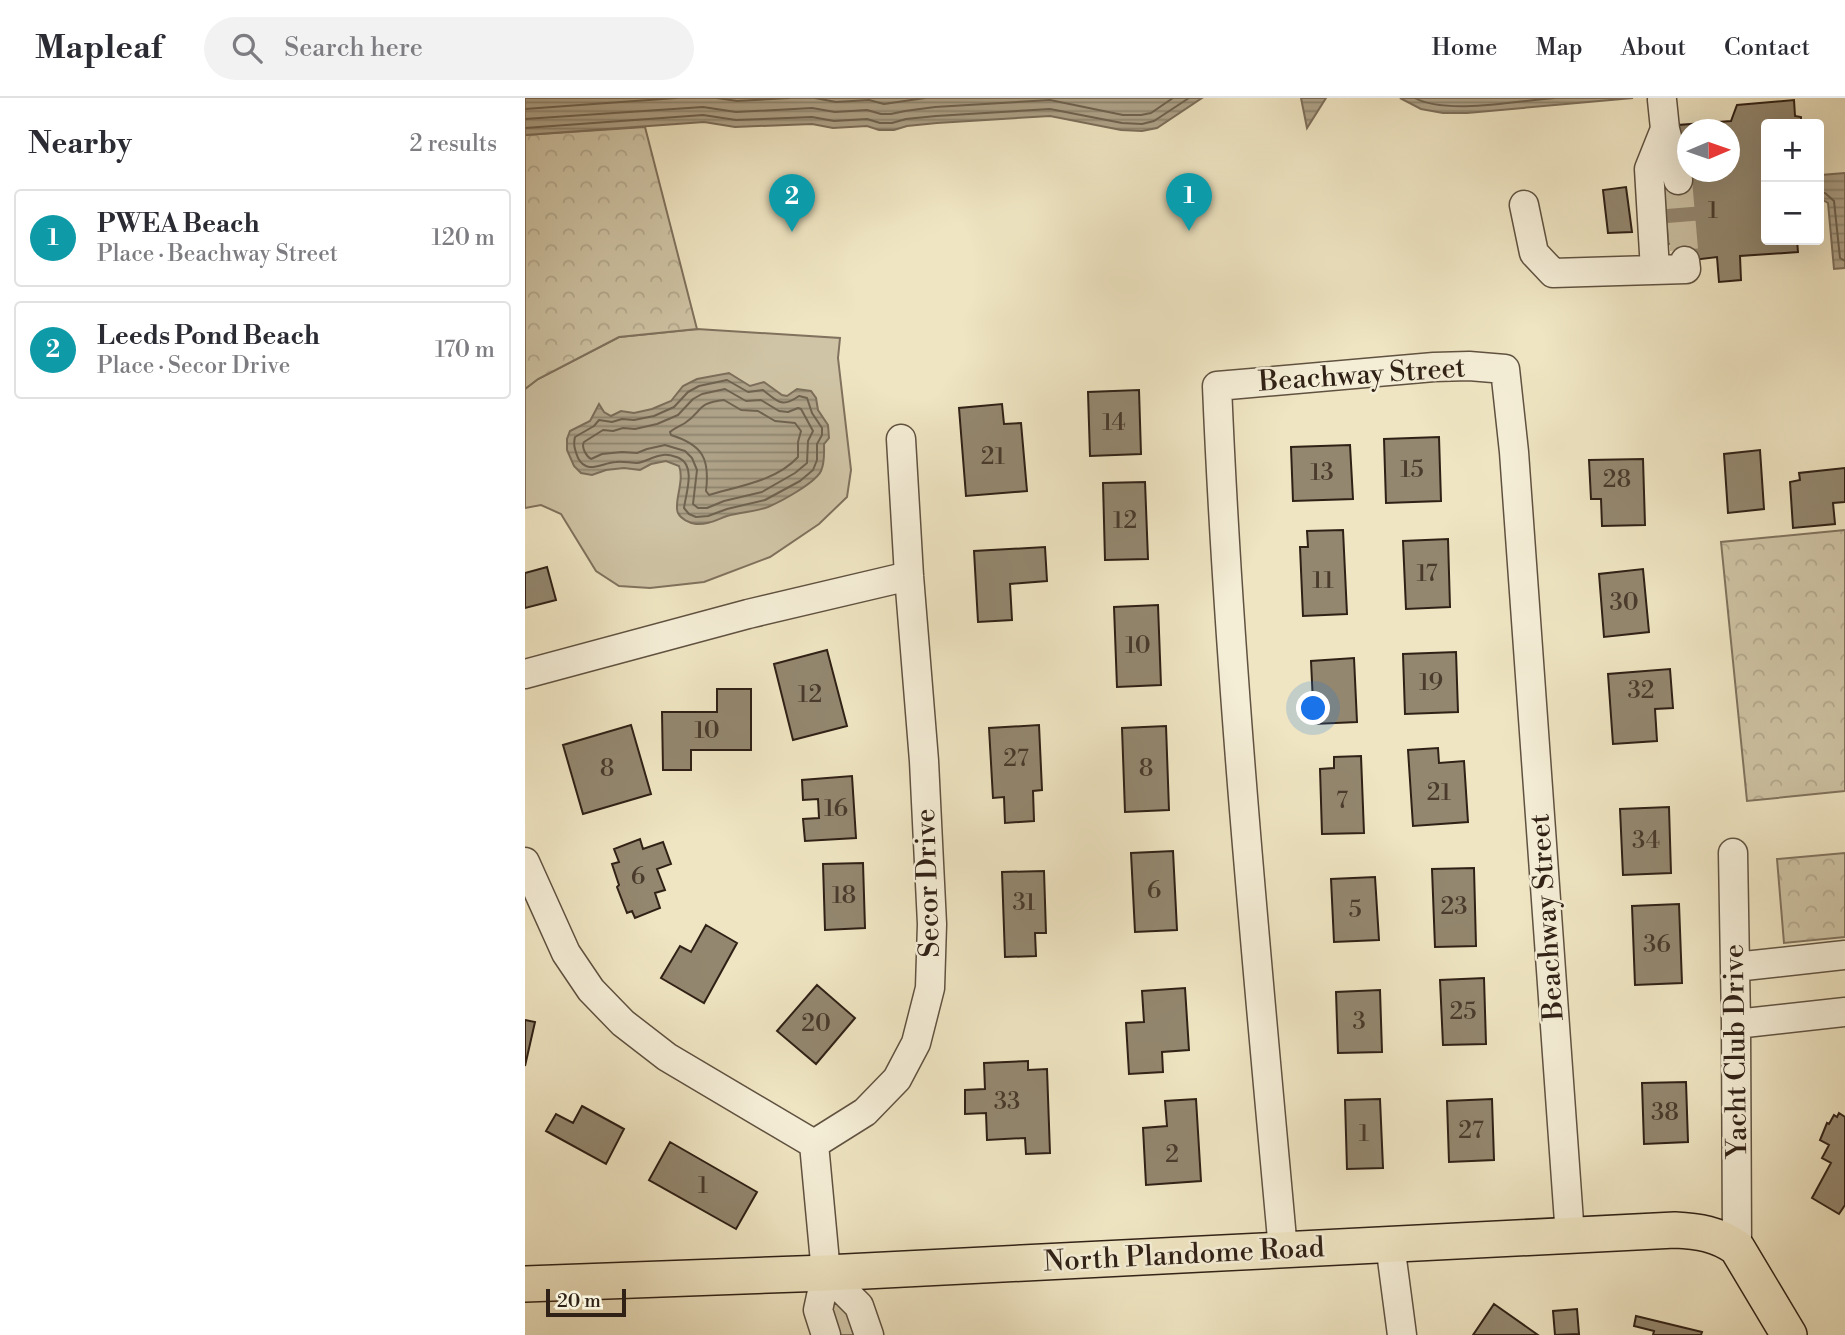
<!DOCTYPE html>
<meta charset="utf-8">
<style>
:root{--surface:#fff;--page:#f2f2f3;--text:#2b2b33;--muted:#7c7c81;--line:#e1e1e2;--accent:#8f2418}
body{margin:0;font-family:"Libre Bodoni",serif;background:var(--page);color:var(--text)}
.controls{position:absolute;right:21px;top:21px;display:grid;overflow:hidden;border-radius:7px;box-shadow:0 7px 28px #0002}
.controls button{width:63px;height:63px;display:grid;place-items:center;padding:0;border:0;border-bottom:2px solid var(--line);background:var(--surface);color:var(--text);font:35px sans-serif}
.compass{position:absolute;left:1152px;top:21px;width:63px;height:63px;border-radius:50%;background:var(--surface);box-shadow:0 7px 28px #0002;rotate:88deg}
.scale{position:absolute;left:21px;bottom:18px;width:80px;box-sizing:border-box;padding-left:7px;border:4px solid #302116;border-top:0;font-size:19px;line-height:24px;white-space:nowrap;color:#302116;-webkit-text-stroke:5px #f5eed7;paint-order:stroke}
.you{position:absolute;left:789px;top:611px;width:24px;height:24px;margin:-18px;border:5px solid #fff;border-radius:50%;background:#1a73e8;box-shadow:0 0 0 10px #1a73e833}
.badge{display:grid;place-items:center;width:46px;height:46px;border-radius:50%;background:var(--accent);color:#fff;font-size:23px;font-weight:700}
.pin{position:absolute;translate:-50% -58px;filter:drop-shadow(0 2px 4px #0008)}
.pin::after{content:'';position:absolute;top:37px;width:24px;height:21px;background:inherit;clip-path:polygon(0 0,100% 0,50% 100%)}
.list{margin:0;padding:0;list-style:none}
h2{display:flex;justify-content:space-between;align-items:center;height:91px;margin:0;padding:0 28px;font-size:30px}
h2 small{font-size:23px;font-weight:400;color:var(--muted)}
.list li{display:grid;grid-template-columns:46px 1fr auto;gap:21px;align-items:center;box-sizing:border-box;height:98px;margin:0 14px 14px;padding:0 14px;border:2px solid var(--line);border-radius:7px}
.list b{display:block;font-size:26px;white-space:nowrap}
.list p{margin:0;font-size:23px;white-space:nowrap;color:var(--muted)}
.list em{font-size:23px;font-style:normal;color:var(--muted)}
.icon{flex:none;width:38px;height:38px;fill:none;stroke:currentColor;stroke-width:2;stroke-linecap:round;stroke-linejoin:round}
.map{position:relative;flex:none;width:1320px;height:1237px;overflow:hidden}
header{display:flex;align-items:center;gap:42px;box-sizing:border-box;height:98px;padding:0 35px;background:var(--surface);border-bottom:2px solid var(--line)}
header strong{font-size:33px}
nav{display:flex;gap:38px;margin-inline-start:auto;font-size:24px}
.search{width:490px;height:63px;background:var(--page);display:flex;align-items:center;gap:18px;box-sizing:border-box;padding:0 24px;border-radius:38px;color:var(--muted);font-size:26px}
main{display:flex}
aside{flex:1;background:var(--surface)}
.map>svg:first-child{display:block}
</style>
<header>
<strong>Mapleaf</strong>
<div class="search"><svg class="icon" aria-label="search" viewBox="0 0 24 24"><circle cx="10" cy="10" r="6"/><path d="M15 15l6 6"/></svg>Search here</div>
<nav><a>Home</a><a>Map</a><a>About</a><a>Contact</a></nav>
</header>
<main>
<aside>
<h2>Nearby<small>2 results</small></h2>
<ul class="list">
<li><span class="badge" style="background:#0f9aa8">1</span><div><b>PWEA Beach</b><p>Place · Beachway Street</p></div><em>120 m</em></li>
<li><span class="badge" style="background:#0f9aa8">2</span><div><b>Leeds Pond Beach</b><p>Place · Secor Drive</p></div><em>170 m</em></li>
</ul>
</aside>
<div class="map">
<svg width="1320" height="1237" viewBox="0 0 1320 1237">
<defs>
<pattern id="forest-crowns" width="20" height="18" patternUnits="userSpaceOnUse" patternTransform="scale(1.75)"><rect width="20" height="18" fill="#cfc4a5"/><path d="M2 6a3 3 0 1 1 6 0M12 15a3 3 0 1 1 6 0" fill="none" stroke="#b2a88d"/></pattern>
<pattern id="water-rules" width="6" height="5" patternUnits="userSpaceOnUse" patternTransform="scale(1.75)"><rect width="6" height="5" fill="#aea288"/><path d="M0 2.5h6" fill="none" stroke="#8e846e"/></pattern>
</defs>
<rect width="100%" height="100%" fill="#efe5c2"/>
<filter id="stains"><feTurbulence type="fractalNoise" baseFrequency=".00286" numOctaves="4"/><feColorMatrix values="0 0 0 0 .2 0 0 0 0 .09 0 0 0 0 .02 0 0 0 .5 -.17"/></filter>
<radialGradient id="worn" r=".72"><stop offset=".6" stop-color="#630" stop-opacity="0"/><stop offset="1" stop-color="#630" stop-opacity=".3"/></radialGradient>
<!-- grass -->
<path fill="#cfc4a5" stroke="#80725e" stroke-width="2" d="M 172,231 L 315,240 L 313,260 L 326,372 L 322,399 L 294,426 L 245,459 L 179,484 L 125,490 L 94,488 L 71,473 L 36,416 L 16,407 L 0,410 L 0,291 L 13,281 L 94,239 Z
M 307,1197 L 326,1212 L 334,1237 L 308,1237 Z"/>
<!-- forest -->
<path fill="url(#forest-crowns)" stroke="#80725e" stroke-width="2" d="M 120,29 L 172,231 L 94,239 L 13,281 L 0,291 L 0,37 Z
M 1320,432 L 1320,693 L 1222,703 L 1196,444 Z
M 1320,755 L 1320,839 L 1259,845 L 1252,761 Z"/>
<!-- water -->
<path fill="url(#water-rules)" stroke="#7c6e5a" stroke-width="2" d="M 0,0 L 677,0 L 632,30 L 617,33 L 596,32 L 525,18 L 412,25 L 382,28 L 369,32 L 354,32 L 342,28 L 308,30 L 287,26 L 210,29 L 179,24 L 0,37 Z
M 776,0 L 801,0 L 782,30 Z
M 875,0 L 1108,0 L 942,15 L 918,15 L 896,11 Z
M 1320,75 L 1320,170 L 1309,171 L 1303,105 L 1296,101 L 1296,77 Z
M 204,275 L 225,288 L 239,284 L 257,297 L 262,298 L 272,291 L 286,293 L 291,300 L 293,312 L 303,327 L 304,340 L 299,346 C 299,355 300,364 296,373 C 290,385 257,403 243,409 C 230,414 215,414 202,418 C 191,422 182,427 171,426 C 164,425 156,421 153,415 C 148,406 160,383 154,368 L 141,363 L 126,366 L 115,372 L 99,370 L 81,372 L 67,377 L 56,375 L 49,368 L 42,352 L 42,341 L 45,333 L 65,323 L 74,306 L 79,314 L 86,318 L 96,313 L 109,315 L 127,311 L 146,303 L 158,288 L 172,281 Z"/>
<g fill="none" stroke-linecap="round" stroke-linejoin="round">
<!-- shore -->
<path stroke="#6f624f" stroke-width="2" d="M 192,0 L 212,3 L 264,0
M 290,0 L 311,4 L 344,2 L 359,6 L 400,0
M 890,0 C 920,17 993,3 1029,0
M 0,11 L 151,0
M 0,21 L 178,9 L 211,14 L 287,10 L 310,14 L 342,12 L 356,16 L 366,16 L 380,13 L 410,9 L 525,2 L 598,17 L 616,17 L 626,15 L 648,0
M 0,30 L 178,17 L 211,22 L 287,19 L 309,23 L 342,21 L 355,25 L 367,25 L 381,21 L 411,18 L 525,11 L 597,25 L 617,26 L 629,23 L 664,0
M 1294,94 L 1300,95 L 1309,103 L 1315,160 L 1320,163
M 202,282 L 223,294 L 238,292 C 253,304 257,310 274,298 L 282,300 L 287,315 L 297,330 L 297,337 L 292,346 L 292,362 L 288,372 L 275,383 L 240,402 L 202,411 L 183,418 L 171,419 L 164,416 L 159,410 C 161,395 171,368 154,360 C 148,358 144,356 138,357 C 129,358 120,364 112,365 C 105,365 98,363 91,364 C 76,365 62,377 53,360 C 50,352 48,347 50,339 L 69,328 L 74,322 L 87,324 L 97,321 L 109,322 L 129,318 L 149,309 L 163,294 L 174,288 Z
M 200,291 L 221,303 L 236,302 L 254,313 L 263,314 L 273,310 L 276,311 L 288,333 L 283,343 L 282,365 L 270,375 L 237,394 L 199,403 L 182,410 L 173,410 L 168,406 L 172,372 L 167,360 L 160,353 L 140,347 L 122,351 L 112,355 L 97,354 L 77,356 L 66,361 C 61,358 56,349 59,344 L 78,332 L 88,333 L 98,330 L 110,331 L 132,326 L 153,317 L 168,301 L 177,296 Z
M 199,302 L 216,312 L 233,313 L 250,323 L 270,325 L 276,333 L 273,344 L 273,359 C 251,383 214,388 184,397 L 181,393 C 185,361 178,347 146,337 L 145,334 C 149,330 155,328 160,325 C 178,313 171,305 199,302 Z"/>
</g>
<!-- building -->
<path fill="#93876f" stroke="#302116" stroke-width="2" fill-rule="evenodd" d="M 1269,2 L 1270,18 L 1276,19 L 1276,26 L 1241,26 L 1241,142 L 1272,142 L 1273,154 L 1215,158 L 1216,182 L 1194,184 L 1192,159 L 1150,164 L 1150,145 L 1137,147 L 1132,84 L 1156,81 L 1153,27 L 1206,23 L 1212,7 ZM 1162,32 L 1204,32 L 1204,74 L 1162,74 Z
M 1101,89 L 1107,134 L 1083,135 L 1078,92 Z
M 614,292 L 616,356 L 565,358 L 563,294 Z
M 477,306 L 479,326 L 496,325 L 502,393 L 441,398 L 434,310 Z
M 914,339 L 916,403 L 861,405 L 859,341 Z
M 825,347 L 828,401 L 768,403 L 766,349 Z
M 1235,352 L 1239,411 L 1203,415 L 1199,356 Z
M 1118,361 L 1120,427 L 1077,428 L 1076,401 L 1066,401 L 1064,362 Z
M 1320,370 L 1320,404 L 1308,405 L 1310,426 L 1268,430 L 1265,384 L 1275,382 L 1274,375 Z
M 620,384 L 623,461 L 580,462 L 578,385 Z
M 818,432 L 822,516 L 778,518 L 775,449 L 783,449 L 782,433 Z
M 923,441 L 925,509 L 881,511 L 878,443 Z
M 520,449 L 522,483 L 485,486 L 487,522 L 453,524 L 449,453 Z
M 22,469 L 31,502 L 0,510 L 0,475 Z
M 1118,471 L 1124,534 L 1079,539 L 1074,476 Z
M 633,507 L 636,587 L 592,589 L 589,509 Z
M 302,552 L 322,628 L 268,642 L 249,566 Z
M 931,554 L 933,614 L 880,616 L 878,556 Z
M 829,560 L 832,624 L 789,626 L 786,563 Z
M 1145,571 L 1148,610 L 1130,611 L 1132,643 L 1088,646 L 1083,576 Z
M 192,591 L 226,591 L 226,652 L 166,652 L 166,672 L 138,672 L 137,614 L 192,614 Z
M 106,627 L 126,696 L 58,716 L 38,647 Z
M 514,627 L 517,692 L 508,693 L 509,723 L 480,725 L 479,699 L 468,700 L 464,630 Z
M 641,628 L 644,712 L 600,714 L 597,630 Z
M 913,650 L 914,665 L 939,663 L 943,724 L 888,728 L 883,652 Z
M 836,658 L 839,735 L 797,736 L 795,671 L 809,670 L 809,659 Z
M 327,678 L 331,740 L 280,743 L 278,721 L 294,720 L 293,701 L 278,702 L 277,682 Z
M 1144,709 L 1146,775 L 1098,777 L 1095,711 Z
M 115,741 L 118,751 L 138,744 L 146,766 L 132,771 L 140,792 L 130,795 L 135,810 L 110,820 L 107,813 L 102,815 L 92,789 L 94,787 L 87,766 L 94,764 L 89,751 Z
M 648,753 L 652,832 L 610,834 L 606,755 Z
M 338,765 L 340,830 L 300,832 L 298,766 Z
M 949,770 L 951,848 L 910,849 L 907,771 Z
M 519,773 L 521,835 L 510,835 L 511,858 L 480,859 L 477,774 Z
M 850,779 L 854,842 L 809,844 L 806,781 Z
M 1154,806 L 1157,885 L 1110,887 L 1107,808 Z
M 181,827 L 212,845 L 179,905 L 136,880 L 155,848 L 166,854 Z
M 959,880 L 961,946 L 918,947 L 915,882 Z
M 292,887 L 330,920 L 291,966 L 252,933 Z
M 660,890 L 664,952 L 637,954 L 638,974 L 604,976 L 601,925 L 619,924 L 617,893 Z
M 855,892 L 857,954 L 813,955 L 811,894 Z
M 0,922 L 10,924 L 0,968 Z
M 503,963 L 503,972 L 522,971 L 525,1055 L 501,1056 L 500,1040 L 462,1042 L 461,1015 L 440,1016 L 440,992 L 460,991 L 459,965 Z
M 1161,984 L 1163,1044 L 1119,1046 L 1117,985 Z
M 671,1001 L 676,1083 L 621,1087 L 618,1030 L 642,1028 L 640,1003 Z
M 855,1001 L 858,1070 L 822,1071 L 820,1002 Z
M 967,1001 L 969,1062 L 924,1064 L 922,1003 Z
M 57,1008 L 99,1031 L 81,1066 L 21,1033 L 31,1016 L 48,1025 Z
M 1314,1015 L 1320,1019 L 1320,1107 L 1314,1116 L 1287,1100 L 1306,1065 L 1297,1060 L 1304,1047 L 1295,1042 L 1302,1025 L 1304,1026 L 1309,1017 L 1312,1019 Z
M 145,1044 L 232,1094 L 211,1131 L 124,1082 Z
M 969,1206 L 1013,1237 L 948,1237 Z
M 1052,1211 L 1054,1236 L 1030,1237 L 1028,1213 Z
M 1111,1218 L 1177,1234 L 1176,1237 L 1128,1237 L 1129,1233 L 1109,1228 Z"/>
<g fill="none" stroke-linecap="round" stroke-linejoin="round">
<!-- minor-tunnel -->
<path stroke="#c9bea0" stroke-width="28" stroke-dasharray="28 14" stroke-linecap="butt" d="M 1153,82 L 1160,163"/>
<!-- minor casing -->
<g stroke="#605241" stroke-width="31">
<path id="minor" d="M 1137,2 L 1140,31 L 1153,82
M 999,107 L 1009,155 L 1028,175 L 1161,171 L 1160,163
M 1130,172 L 1124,71 L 1140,31
M 0,576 L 223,516 L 384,478
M 1208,755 L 1211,926 L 1212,1150
M 0,764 L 41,855 L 66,892 L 98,925 L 142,959 L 289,1046
M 1210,869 L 1320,857
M 1211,926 L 1320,914
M 865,1146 L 877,1237
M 758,1152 C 732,865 704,577 692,288 L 909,269 L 944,268 L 980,271 L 989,354 L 1045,1138
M 301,1175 L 334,1208 L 344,1237
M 301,1237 L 293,1212 L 301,1175 L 289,1046 L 340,1014 L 372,981 L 391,945 L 405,890 L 407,826 L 399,663 L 384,478 L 376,341"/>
</g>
<!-- major casing -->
<g stroke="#302116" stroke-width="38">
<path id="major" d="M 0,1186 L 301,1175 L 1150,1132 C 1173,1133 1193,1136 1212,1150 L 1264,1237"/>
</g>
<!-- minor -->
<use href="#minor" stroke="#f5eed7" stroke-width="28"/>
<!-- major -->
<use href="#major" stroke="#efe5c2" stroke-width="35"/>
</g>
<g text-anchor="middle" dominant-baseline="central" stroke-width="5" stroke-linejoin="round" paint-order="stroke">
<!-- number labels -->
<g font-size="24" fill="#493a2c">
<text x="1188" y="113">1</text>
<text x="589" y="325">14</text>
<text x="468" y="359">21</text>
<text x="887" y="372">15</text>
<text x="797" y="375">13</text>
<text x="1092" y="382">28</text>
<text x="600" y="423">12</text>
<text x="902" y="476">17</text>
<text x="798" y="483">11</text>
<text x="1099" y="505">30</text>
<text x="613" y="548">10</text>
<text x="906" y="585">19</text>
<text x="1116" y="593">32</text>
<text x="285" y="597">12</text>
<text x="182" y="633">10</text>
<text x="491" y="661">27</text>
<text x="82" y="671">8</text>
<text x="621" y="671">8</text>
<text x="914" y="695">21</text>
<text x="817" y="703">7</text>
<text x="311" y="711">16</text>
<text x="1121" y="743">34</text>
<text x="113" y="779">6</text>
<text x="629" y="793">6</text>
<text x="319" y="798">18</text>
<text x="499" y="805">31</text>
<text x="929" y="809">23</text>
<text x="830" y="812">5</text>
<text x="1132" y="847">36</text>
<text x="938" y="914">25</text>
<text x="834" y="924">3</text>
<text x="291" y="926">20</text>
<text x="482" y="1004">33</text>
<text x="1140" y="1015">38</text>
<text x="946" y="1033">27</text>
<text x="839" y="1036">1</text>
<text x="647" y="1057">2</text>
<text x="178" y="1088">1</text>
</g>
<!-- street labels -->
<g font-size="28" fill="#302116" stroke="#f5eed7">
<text transform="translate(837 277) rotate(-4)">Beachway Street</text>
<text transform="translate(403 785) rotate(-92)">Secor Drive</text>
<text transform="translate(1022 819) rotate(-94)">Beachway Street</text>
<text transform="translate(1211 953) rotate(-91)">Yacht Club Drive</text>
<text transform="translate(659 1157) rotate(-3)">North Plandome Road</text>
</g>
</g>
<rect width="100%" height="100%" filter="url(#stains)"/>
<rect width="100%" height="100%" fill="url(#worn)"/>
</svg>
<div class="controls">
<button>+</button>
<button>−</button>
</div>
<svg class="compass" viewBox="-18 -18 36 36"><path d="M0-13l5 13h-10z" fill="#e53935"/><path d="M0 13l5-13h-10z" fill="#7c7c81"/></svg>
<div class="scale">20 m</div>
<div class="you"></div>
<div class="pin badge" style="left:664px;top:133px;background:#0f9aa8">1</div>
<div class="pin badge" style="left:267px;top:134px;background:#0f9aa8">2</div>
</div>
</main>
